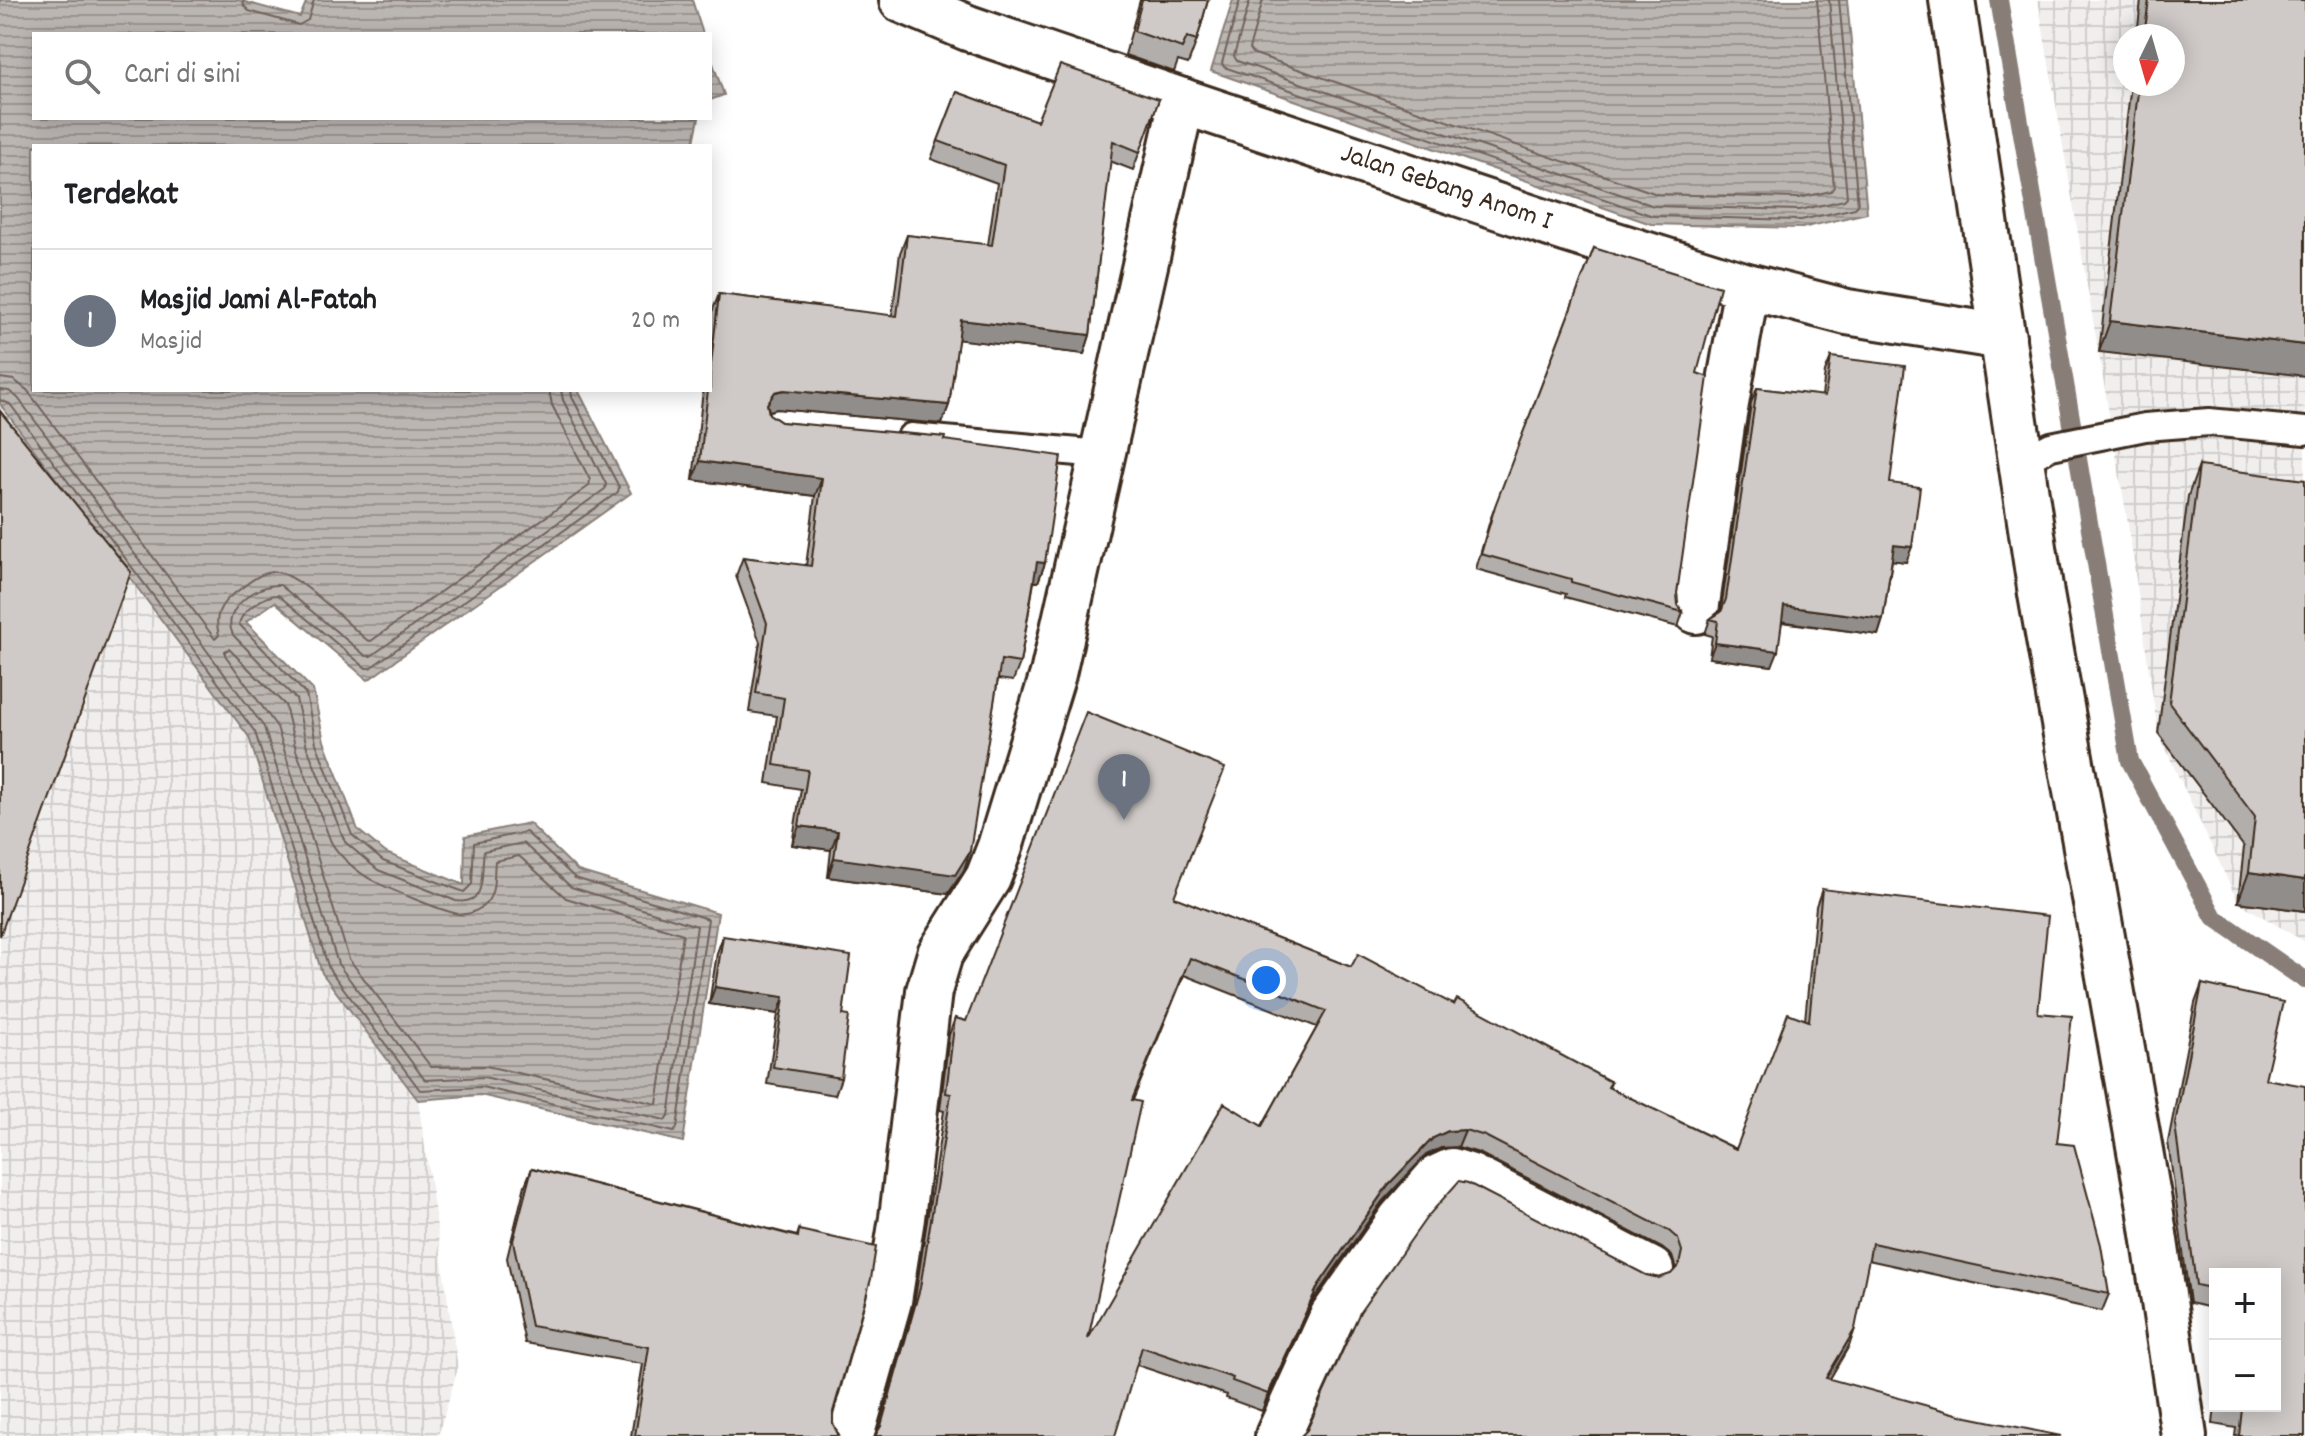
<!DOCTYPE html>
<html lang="id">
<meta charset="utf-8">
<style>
:root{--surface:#fff;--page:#f6f6f6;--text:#202124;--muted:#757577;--line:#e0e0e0;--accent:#b45309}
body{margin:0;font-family:Dekko,sans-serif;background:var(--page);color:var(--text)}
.controls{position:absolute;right:24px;bottom:24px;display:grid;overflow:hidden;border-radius:0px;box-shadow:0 4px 20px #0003}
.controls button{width:72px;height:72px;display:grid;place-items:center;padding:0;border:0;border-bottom:2px solid var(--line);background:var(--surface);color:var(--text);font:40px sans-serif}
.compass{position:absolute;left:2113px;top:24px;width:72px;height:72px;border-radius:50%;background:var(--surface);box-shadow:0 4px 20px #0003;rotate:185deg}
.you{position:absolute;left:1266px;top:980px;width:28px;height:28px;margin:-20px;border:6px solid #fff;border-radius:50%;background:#1a73e8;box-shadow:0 0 0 12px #1a73e833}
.badge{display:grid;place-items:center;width:52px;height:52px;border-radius:50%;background:var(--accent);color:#fff;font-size:26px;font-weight:700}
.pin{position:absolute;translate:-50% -66px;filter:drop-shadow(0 2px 4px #0008)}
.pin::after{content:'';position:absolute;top:42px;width:28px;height:24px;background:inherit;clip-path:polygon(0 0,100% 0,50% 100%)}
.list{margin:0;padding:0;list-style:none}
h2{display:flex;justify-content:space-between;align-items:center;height:104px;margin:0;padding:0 32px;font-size:34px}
h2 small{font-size:26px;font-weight:400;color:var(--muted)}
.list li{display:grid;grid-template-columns:52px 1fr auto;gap:24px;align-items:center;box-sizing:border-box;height:144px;padding:0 32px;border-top:2px solid var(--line)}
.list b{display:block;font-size:30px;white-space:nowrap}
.list p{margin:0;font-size:26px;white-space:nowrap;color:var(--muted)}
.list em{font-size:26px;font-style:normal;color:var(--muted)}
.icon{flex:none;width:44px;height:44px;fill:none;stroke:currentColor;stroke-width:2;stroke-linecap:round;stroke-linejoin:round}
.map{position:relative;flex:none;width:2305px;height:1436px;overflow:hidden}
.search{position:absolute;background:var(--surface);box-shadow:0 4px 20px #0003;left:32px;top:32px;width:680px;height:88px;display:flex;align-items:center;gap:20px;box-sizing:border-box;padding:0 28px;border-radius:0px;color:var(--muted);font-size:30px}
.panel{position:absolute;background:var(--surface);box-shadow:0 4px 20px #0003;left:32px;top:144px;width:680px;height:248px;border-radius:0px}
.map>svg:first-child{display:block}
</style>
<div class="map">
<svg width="2305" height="1436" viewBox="0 0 2305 1436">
<defs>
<pattern id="industrial-grid" width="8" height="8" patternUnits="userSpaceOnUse" patternTransform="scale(2)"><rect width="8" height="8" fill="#f1efee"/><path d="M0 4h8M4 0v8" fill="none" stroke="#d0cdcc"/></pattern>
<pattern id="water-rules" width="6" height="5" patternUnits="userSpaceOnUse" patternTransform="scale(2)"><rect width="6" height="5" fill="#bcb6b3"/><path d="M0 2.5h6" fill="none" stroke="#9a9491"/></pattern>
</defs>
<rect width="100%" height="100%" fill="#fff"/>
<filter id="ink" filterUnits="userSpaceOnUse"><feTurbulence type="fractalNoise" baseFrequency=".0125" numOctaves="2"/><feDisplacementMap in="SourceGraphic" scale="16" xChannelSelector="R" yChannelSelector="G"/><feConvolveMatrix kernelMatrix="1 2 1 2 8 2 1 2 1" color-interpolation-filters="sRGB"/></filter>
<g filter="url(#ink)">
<!-- industrial -->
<path fill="url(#industrial-grid)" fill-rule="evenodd" d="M 2038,0 L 2305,0 L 2305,942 L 2238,902 L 2158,733 L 2128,524 ZM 2125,36 L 2173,36 L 2173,84 L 2125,84 Z
M 0,404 L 249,737 L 322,973 L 418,1100 L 458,1368 L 438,1436 L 0,1436 Z"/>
<!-- water -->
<path fill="url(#water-rules)" stroke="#887e77" stroke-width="2" d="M 0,0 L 238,0 L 300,17 L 307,0 L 692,0 L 703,34 L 34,34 L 34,118 L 699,118 L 694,142 L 689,146 L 34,146 L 34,390 L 578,390 L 631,493 L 368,680 L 275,602 L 246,622 L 313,690 L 324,741 L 358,830 L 386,853 L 464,885 L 465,836 L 529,823 L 578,871 L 718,913 L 683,1142 L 480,1095 L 418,1100 L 322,973 L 249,737 L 0,404 Z
M 1233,0 L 1847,0 L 1867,213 L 1802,228 L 1651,224 L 1211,71 Z
M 710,55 L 724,95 L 710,100 Z"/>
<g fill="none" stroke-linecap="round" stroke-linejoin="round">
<!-- shore -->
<path stroke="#6f625a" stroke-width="2" d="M 243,0 L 244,6 L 249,11 L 299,25 L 308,20 L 314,0
M 1240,0 L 1222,63 L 1224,67 L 1653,216 L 1801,220 L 1855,208 L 1858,205 L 1839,0
M 1250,0 L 1234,56 L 1237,61 L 1654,206 L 1800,210 L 1844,200 L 1847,197 L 1829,0
M 1263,0 L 1249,49 L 1252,53 L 1657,194 L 1799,198 L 1831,191 L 1834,187 L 1817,0
M 0,378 L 14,380 L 27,390 L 215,639 L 219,635 C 214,617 219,604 235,593 C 246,585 258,573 273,572 C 297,570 347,624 367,640 L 371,641 L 589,486 L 590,480 L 552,405 L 549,390
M 0,390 L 9,391 L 18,398 L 264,727 L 338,964 L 425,1080 L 484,1077 L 665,1120 L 669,1116 L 697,926 L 571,887 L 523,843 L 484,851 C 480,872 489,906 456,901 L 378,870 L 345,842 L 307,747 L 296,699 L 234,636 C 218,611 258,583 280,585 L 366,656 L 371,656 L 605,489 L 606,484 L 563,400 L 561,390
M 0,400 L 10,404 L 255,732 L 329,969 L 420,1090 L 482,1087 L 674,1132 L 677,1128 L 708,919 L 575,878 L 526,832 L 474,843 L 472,884 L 464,892 L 383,861 L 352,835 L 316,743 L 306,694 L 239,624 C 242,610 265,595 278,595 L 366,668 L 370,668 L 618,492 L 619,487 L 572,397 L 571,390
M 229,649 L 285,705 L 296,750 L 331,842 C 339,856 357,872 372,880 C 386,888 444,912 459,914 C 467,915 475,912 482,907 C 497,895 493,878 495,861 L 519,856 L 566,898 L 683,934 L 657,1104 L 486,1066 L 431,1067 L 349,959 L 277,727 L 225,655 L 225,651 Z"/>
<!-- stream -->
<path stroke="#887e77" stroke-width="18" d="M 1999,0 L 2130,761 L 2214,917 L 2305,980"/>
<!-- service casing -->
<g stroke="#3b2a1e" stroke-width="32">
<path id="service" d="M 911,437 L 1101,454
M 2023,461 L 2051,446 L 2145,427 L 2209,422 L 2305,431"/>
</g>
<!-- minor casing -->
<g stroke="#3b2a1e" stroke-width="50">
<g id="minor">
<path id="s1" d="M 902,0 L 968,28 L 1182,101 L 1568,230 L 1747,286 L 1847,312 L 2003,337"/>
<path d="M 1696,611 L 1722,426 L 1747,286"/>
<path d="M 851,1436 L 889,1301 L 902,1218 L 929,991 L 940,954 L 988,878 L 1000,847 L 1053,674 L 1182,101"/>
<path d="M 1278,1436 L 1332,1317 L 1401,1219 L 1437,1178 L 1452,1171 L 1471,1177 L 1651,1270"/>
</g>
</g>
<!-- tertiary casing -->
<g stroke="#3b2a1e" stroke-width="50">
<path id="tertiary" d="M 1952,0 L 2041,594 L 2150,1207 L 2184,1436"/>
</g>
<!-- service -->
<use href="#service" stroke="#fff" stroke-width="26"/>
<!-- minor -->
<use href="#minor" stroke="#fff" stroke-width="44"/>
<!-- tertiary -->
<use href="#tertiary" stroke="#fff" stroke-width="44"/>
</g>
<!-- wall -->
<path fill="#b2aeab" stroke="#3b2a1e" stroke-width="2" fill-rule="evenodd" d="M 1140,0 L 1208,0 L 1197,40 L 1188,64 L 1178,61 L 1174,72 L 1125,55 Z
M 2141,0 L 2305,0 L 2099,352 L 2131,84 L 2173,84 L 2173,36 L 2137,36 Z
M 957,92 L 1037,121 L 1159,99 L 1133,170 L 1110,161 L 1090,335 L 1084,354 L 958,339 L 949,405 L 942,424 L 777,409 L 768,411 L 769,414 L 781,422 L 944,440 L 1045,563 L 1038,582 L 1034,582 L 1020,663 L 1013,681 L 998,679 L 964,870 L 948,894 L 828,877 L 831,850 L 792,845 L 801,789 L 767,783 L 777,716 L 749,712 L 760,642 L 736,576 L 743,557 L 806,566 L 815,496 L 693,480 L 703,390 L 710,390 L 710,333 L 712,312 L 719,294 L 892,316 L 900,253 L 907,235 L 988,245 L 997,183 L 931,159 Z
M 1594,248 L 1697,373 L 1677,593 L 1678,605 L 1683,612 L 1678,627 L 1565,597 L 1566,594 L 1476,569 L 1490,520 Z
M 1831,357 L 1890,483 L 1906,562 L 1892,560 L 1883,619 L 1878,635 L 1782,622 L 1772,666 L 1709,658 L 1712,636 L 1705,634 L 1710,619 L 1721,610 L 1751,403 L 1757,388 L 1822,396 L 1825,372 Z
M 2199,466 L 2305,911 L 2238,902 L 2244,847 L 2158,733 L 2188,496 Z
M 1822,889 L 2038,1013 L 2057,1143 L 2109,1294 L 2102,1311 L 1868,1260 L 1849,1346 L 1301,1436 L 1646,1275 L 1659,1278 L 1671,1274 L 1676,1269 L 1672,1256 L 1662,1248 L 1479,1153 L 1458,1147 L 1441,1148 L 1426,1155 L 1382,1202 L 1311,1303 L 1262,1411 L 1226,1398 L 1227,1395 L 1137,1365 L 878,1430 L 914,1305 L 944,1111 L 940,1110 L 949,1035 L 955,1018 L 966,1021 L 1174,897 L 1351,967 L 1454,1005 L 1611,1082 L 1609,1088 L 1736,1149 L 1805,1020 L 1816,906 ZM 1184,975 L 1317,1027 L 1262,1126 L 1088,1339 L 1133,1100 Z
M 723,936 L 843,1015 L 841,1078 L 835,1095 L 767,1084 L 778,1014 L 709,1004 L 717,953 Z
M 2202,984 L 2265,1079 L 2305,1436 L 2235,1436 L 2236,1428 L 2213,1424 L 2215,1406 L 2275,1406 L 2275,1274 L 2215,1274 L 2215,1309 L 2190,1303 L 2168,1142 L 2195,1003 Z
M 532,1168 L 797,1236 L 799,1230 L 833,1412 L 833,1424 L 839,1436 L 631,1436 L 643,1364 L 525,1343 L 507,1258 L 525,1185 Z"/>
<!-- shaded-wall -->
<path fill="#918d8b" stroke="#3b2a1e" stroke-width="2" d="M 961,320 L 1090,335 L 1084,354 L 954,339 Z
M 2110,321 L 2305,345 L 2305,376 L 2099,352 Z
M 784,390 L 949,405 L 942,424 L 777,409 L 769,411 L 767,404 L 775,392 Z
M 700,461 L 822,478 L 815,496 L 693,480 Z
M 1894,545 L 1912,547 L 1906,562 L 1889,560 Z
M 1037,562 L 1045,563 L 1038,582 L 1030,581 Z
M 1784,606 L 1883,619 L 1878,635 L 1779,621 Z
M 1715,643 L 1778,651 L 1772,666 L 1709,658 Z
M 799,826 L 838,831 L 831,850 L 792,845 Z
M 970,851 L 964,870 L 948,894 L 828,877 L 834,858 Z
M 2249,872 L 2305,880 L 2305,911 L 2238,902 Z
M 715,987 L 784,997 L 778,1014 L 709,1004 Z
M 1465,1130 L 1458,1147 L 1441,1148 L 1426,1155 L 1382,1202 L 1311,1303 L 1262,1411 L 1268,1394 L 1318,1286 L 1388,1185 L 1433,1138 L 1448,1131 Z
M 1855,1329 L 1849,1346 L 1820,1396 L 1826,1378 Z"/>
<!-- building -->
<path fill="#cfcac7" stroke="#3b2a1e" stroke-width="2" fill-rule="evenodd" d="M 1142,0 L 1208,0 L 1197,40 L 1187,37 L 1182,48 L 1134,31 Z
M 2149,0 L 2305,0 L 2305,345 L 2110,321 L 2139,84 L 2173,84 L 2173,36 L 2144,36 Z
M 1060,65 L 1159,99 L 1140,152 L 1113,141 L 1090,335 L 961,320 L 949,405 L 784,390 L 775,392 L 767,404 L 769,414 L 781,422 L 945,437 L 944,440 L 1061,456 L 1045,563 L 1037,562 L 1020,663 L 1001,660 L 970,851 L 955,875 L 834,858 L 838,831 L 799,826 L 808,770 L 774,765 L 784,698 L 756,693 L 767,623 L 743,557 L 811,566 L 822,478 L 700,461 L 708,390 L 710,390 L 710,373 L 719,294 L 897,316 L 907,235 L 992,245 L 1004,165 L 938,141 L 957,92 L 1037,121 Z
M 1594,248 L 1720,287 L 1697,373 L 1708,377 L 1677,593 L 1678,605 L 1683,612 L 1571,582 L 1571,579 L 1481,554 L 1495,506 Z
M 1831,357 L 1905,366 L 1890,483 L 1920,487 L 1912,547 L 1894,545 L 1883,619 L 1784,606 L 1778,651 L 1715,643 L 1718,621 L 1710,619 L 1721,612 L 1726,599 L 1757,388 L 1825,396 Z
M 0,411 L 131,572 L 0,936 Z
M 2199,466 L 2305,480 L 2305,880 L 2249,872 L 2255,817 L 2169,703 Z
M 1086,712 L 1225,768 L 1174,897 L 1351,967 L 1358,954 L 1454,1005 L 1457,999 L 1611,1082 L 1608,1087 L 1736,1149 L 1788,1013 L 1809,1021 L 1822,889 L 2048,916 L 2038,1013 L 2072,1016 L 2057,1143 L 2074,1145 L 2101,1245 L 2109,1294 L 1872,1243 L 1855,1329 L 1826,1378 L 1968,1417 L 2061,1436 L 1301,1436 L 1307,1430 L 1360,1312 L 1427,1217 L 1459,1181 L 1468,1183 L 1646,1275 L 1659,1278 L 1671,1274 L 1679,1265 L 1682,1251 L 1678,1239 L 1669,1231 L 1485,1136 L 1465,1130 L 1448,1131 L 1433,1138 L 1388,1185 L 1318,1286 L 1268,1394 L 1232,1381 L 1233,1378 L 1142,1347 L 1115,1436 L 875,1436 L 881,1426 L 920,1288 L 951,1094 L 946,1093 L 955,1018 L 966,1021 ZM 1190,958 L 1326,1011 L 1262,1126 L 1224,1103 L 1088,1339 L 1141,1102 L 1132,1100 Z
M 723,936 L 851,956 L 843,1015 L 849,1016 L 841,1078 L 773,1067 L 784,997 L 715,987 Z
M 2202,984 L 2283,1002 L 2265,1079 L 2305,1086 L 2305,1436 L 2239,1436 L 2242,1409 L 2223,1406 L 2275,1406 L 2275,1274 L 2215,1274 L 2215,1289 L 2196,1285 L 2175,1124 Z
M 532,1168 L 798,1237 L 799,1230 L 876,1247 L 871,1279 L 833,1412 L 833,1424 L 839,1436 L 635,1436 L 649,1347 L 531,1326 L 513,1241 Z"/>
</g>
<g text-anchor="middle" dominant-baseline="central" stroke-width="7" stroke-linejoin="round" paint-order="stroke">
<!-- street labels -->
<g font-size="28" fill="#3b2a1e" stroke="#fff">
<text stroke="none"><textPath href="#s1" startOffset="576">Jalan Gebang Anom I</textPath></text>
</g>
</g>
</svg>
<div class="controls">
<button>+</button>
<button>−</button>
</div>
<svg class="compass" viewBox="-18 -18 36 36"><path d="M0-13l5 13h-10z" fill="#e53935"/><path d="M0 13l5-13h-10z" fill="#757577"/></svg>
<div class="you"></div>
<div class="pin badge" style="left:1124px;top:820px;background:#6b7280">1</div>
<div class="search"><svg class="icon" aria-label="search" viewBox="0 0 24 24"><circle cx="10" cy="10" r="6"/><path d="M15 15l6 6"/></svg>Cari di sini</div>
<section class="panel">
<h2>Terdekat<small></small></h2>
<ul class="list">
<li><span class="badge" style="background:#6b7280">1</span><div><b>Masjid Jami Al-Fatah</b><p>Masjid</p></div><em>20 m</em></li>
</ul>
</section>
</div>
